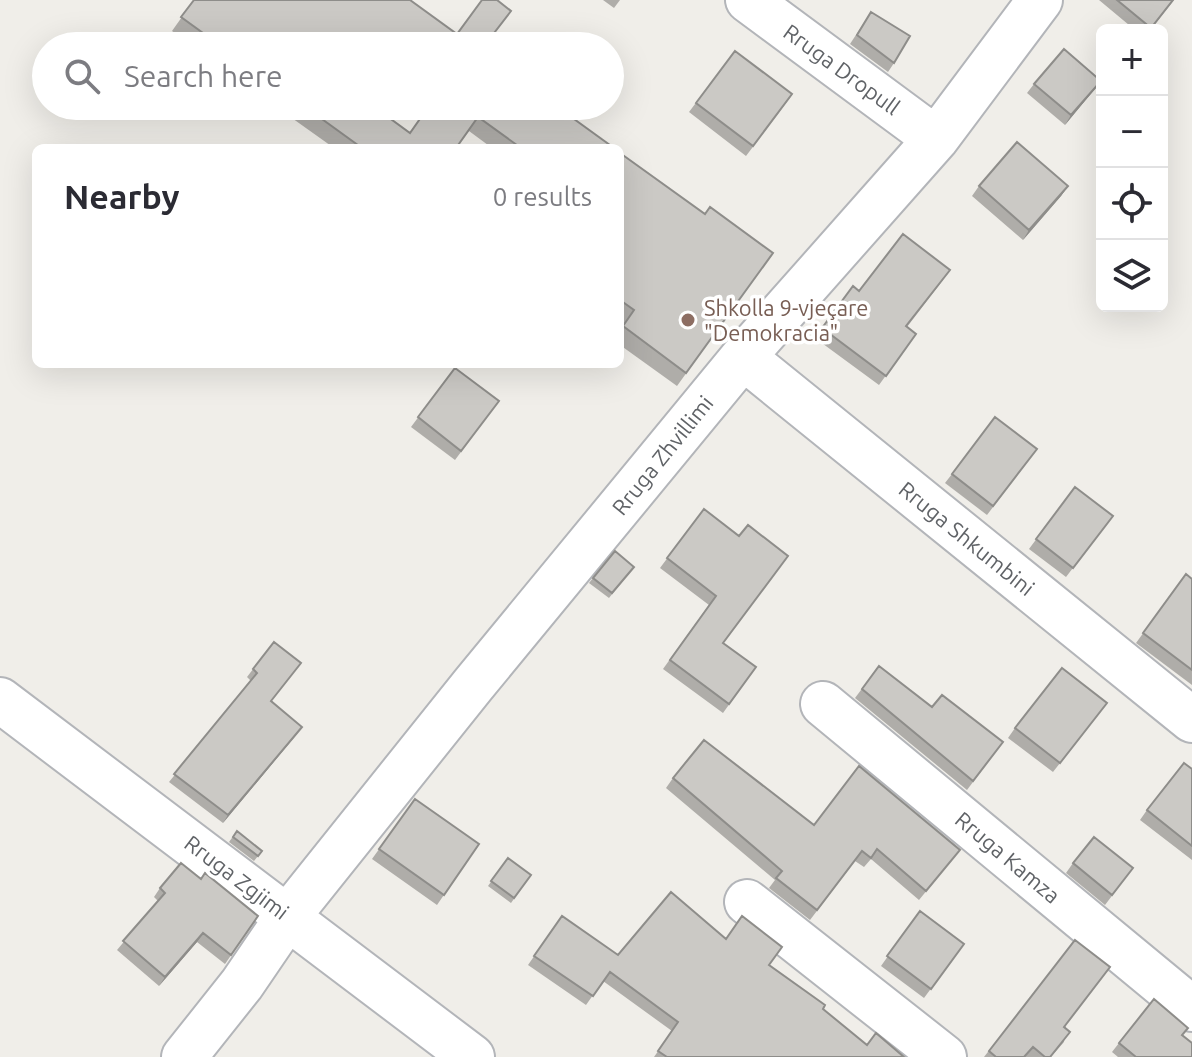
<!DOCTYPE html>
<meta charset="utf-8">
<style>
:root{--surface:#fff;--page:#f2f2f3;--text:#2b2b33;--muted:#7c7c81;--line:#e1e1e2}
body{margin:0;font-family:Ubuntu,sans-serif;background:var(--page);color:var(--text)}
.controls{position:absolute;right:24px;top:24px;display:grid;overflow:hidden;border-radius:12px;box-shadow:0 8px 32px #0002}
.controls button{width:72px;height:72px;display:grid;place-items:center;padding:0;border:0;border-bottom:2px solid var(--line);background:var(--surface);color:var(--text);font:40px sans-serif}
.list{margin:0;padding:0;list-style:none}
h2{display:flex;justify-content:space-between;align-items:center;height:104px;margin:0;padding:0 32px;font-size:34px}
h2 small{font-size:26px;font-weight:400;color:var(--muted)}
.icon{flex:none;width:44px;height:44px;fill:none;stroke:currentColor;stroke-width:2;stroke-linecap:round;stroke-linejoin:round}
.map{position:relative;flex:none;width:1192px;height:1057px;overflow:hidden}
.search{position:absolute;background:var(--surface);box-shadow:0 8px 32px #0002;left:32px;top:32px;width:592px;height:88px;display:flex;align-items:center;gap:20px;box-sizing:border-box;padding:0 28px;border-radius:44px;color:var(--muted);font-size:30px}
.panel{position:absolute;background:var(--surface);box-shadow:0 8px 32px #0002;left:32px;top:144px;width:592px;height:224px;border-radius:12px}
.map>svg:first-child{display:block}
</style>
<div class="map">
<svg width="1192" height="1057" viewBox="0 0 1192 1057">
<rect width="100%" height="100%" fill="#f0eee9"/>
<g fill="none" stroke-linecap="round" stroke-linejoin="round">
<!-- minor casing -->
<g stroke="#b3b5b9" stroke-width="48">
<path id="minor" d="M 748,0 L 936,139
M 743,357 L 1192,720
M 0,700 L 472,1057
M 823,704 L 1192,1009
M 747,902 L 944,1057
M 184,1057 L 242,984 L 289,915 L 473,685 L 743,357 L 936,139 L 1040,0"/>
</g>
<!-- minor -->
<use href="#minor" stroke="#fff" stroke-width="44"/>
</g>
<!-- wall -->
<path fill="#afada9" d="M 194,0 L 457,34 L 511,11 L 485,46 L 192,46 L 172,31 Z
M 603,0 L 620,0 L 614,8 Z
M 1099,0 L 1174,0 L 1150,30 L 1135,30 Z
M 871,12 L 894,63 L 888,72 L 850,44 Z
M 735,51 L 792,95 L 746,156 L 689,112 Z
M 1101,81 L 1065,125 L 1027,93 L 1034,84 Z
M 275,106 L 373,106 L 410,133 L 429,106 L 614,148 L 492,148 L 469,131 L 456,148 L 334,148 Z
M 620,153 L 705,214 L 773,253 L 677,386 L 620,345 L 620,330 L 625,324 L 620,321 Z
M 979,186 L 1068,186 L 1061,196 L 1023,240 L 972,196 Z
M 943,280 L 907,327 L 916,334 L 879,385 L 815,338 L 853,286 L 859,291 Z
M 455,368 L 499,401 L 455,460 L 411,427 Z
M 1037,449 L 987,515 L 945,483 L 952,474 Z
M 1075,487 L 1113,516 L 1066,577 L 1029,549 Z
M 704,509 L 723,643 L 756,667 L 723,713 L 663,669 L 709,605 L 660,568 Z
M 615,551 L 634,567 L 609,598 L 589,583 Z
M 1186,574 L 1192,579 L 1192,685 L 1136,643 Z
M 274,642 L 272,701 L 296,735 L 223,823 L 169,782 L 251,681 L 247,677 Z
M 879,666 L 932,707 L 1003,742 L 967,790 L 855,698 Z
M 1100,712 L 1053,772 L 1008,738 L 1015,728 Z
M 1192,769 L 1192,860 L 1140,820 L 1147,810 Z
M 673,778 L 814,825 L 960,850 L 919,900 L 871,859 L 864,867 L 855,861 L 810,920 L 769,888 L 775,880 L 666,788 Z
M 415,799 L 479,844 L 437,905 L 372,859 Z
M 237,831 L 262,851 L 254,861 L 229,842 Z
M 508,858 L 531,875 L 511,903 L 488,886 Z
M 1073,863 L 1133,868 L 1105,905 L 1066,873 Z
M 201,879 L 258,916 L 225,964 L 197,942 L 159,986 L 117,950 L 158,901 L 154,897 L 160,888 Z
M 920,911 L 964,944 L 924,998 L 881,966 Z
M 562,916 L 618,955 L 726,939 L 769,965 L 867,1045 L 904,1057 L 654,1057 L 672,1031 L 603,981 L 586,1005 L 528,965 Z
M 1075,940 L 1064,1042 L 1051,1057 L 984,1057 Z
M 1188,1028 L 1182,1035 L 1192,1057 L 1118,1057 L 1112,1052 L 1119,1043 Z"/>
<!-- shaded-wall -->
<path fill="#8e8d8a" d="M 1101,81 L 1094,90 L 1065,125 L 1071,115 Z
M 1068,186 L 1061,196 L 1023,240 L 1029,230 Z
M 302,727 L 296,735 L 223,823 L 228,815 Z
M 203,933 L 197,942 L 159,986 L 165,977 Z"/>
<!-- building -->
<path fill="#cbc9c5" stroke="#8e8d8a" stroke-width="2" d="M 194,0 L 410,0 L 457,34 L 482,0 L 497,0 L 511,11 L 484,46 L 221,46 L 181,17 Z
M 1117,0 L 1173,0 L 1151,28 Z
M 871,12 L 910,36 L 894,63 L 857,35 Z
M 1064,49 L 1101,81 L 1071,115 L 1034,84 Z
M 735,51 L 792,94 L 753,146 L 696,103 Z
M 304,106 L 373,106 L 410,133 L 429,106 L 556,106 L 614,148 L 521,148 L 478,117 L 456,148 L 362,148 Z
M 1017,142 L 1068,186 L 1029,230 L 979,186 Z
M 620,153 L 705,214 L 710,207 L 773,253 L 686,373 L 623,326 L 634,310 L 620,300 Z
M 903,234 L 950,270 L 906,326 L 916,334 L 886,376 L 822,328 L 853,286 L 859,291 Z
M 455,368 L 499,401 L 461,451 L 418,417 Z
M 995,417 L 1037,449 L 993,506 L 952,474 Z
M 1075,487 L 1113,516 L 1073,568 L 1036,539 Z
M 704,509 L 739,536 L 748,525 L 788,556 L 723,643 L 756,667 L 729,704 L 670,660 L 716,596 L 667,558 Z
M 615,551 L 634,567 L 612,593 L 593,578 Z
M 1186,574 L 1192,579 L 1192,670 L 1143,633 Z
M 274,642 L 301,663 L 271,701 L 302,727 L 228,815 L 174,774 L 257,673 L 253,669 Z
M 879,666 L 932,707 L 942,695 L 1003,742 L 973,781 L 862,689 Z
M 1062,668 L 1107,703 L 1060,763 L 1015,728 Z
M 704,740 L 814,825 L 859,766 L 960,850 L 926,891 L 877,849 L 871,858 L 862,851 L 817,910 L 776,878 L 782,871 L 673,778 Z
M 1184,763 L 1192,769 L 1192,846 L 1147,810 Z
M 415,799 L 479,844 L 444,895 L 379,849 Z
M 237,831 L 262,851 L 258,856 L 233,837 Z
M 1094,837 L 1133,868 L 1112,895 L 1073,863 Z
M 508,858 L 531,875 L 514,898 L 491,881 Z
M 181,863 L 201,879 L 205,873 L 258,916 L 231,955 L 203,933 L 165,977 L 123,941 L 165,893 L 160,888 Z
M 671,892 L 726,939 L 742,916 L 782,947 L 769,965 L 825,1005 L 823,1009 L 867,1045 L 876,1033 L 904,1057 L 667,1057 L 658,1051 L 678,1022 L 610,972 L 593,996 L 534,956 L 562,916 L 618,955 Z
M 920,911 L 964,944 L 931,989 L 887,956 Z
M 1075,940 L 1110,967 L 1064,1027 L 1070,1032 L 1050,1057 L 1045,1057 L 1033,1047 L 1024,1057 L 996,1057 L 989,1051 Z
M 1154,999 L 1188,1028 L 1182,1035 L 1192,1043 L 1192,1057 L 1136,1057 L 1119,1043 Z"/>
<!-- markers -->
<circle fill="#8d6e63" stroke="#fff" stroke-width="3" cx="688" cy="320" r="8"/>
<g text-anchor="middle" dominant-baseline="central" stroke-width="7" stroke-linejoin="round" paint-order="stroke">
<!-- street labels -->
<g font-size="22" fill="#606367" stroke="#fff">
<text transform="translate(842 69) rotate(36)">Rruga Dropull</text>
<text transform="translate(662 455) rotate(-51)">Rruga Zhvillimi</text>
<text transform="translate(967 538) rotate(39)">Rruga Shkumbini</text>
<text transform="translate(1008 857) rotate(40)">Rruga Kamza</text>
<text transform="translate(237 877) rotate(37)">Rruga Zgjimi</text>
</g>
<!-- education labels -->
<g font-size="22" fill="#785e54" stroke="#fff" text-anchor="start">
<text x="704" y="307">Shkolla 9-vjeçare<tspan x="704" dy="25">"Demokracia"</tspan></text>
</g>
</g>
</svg>
<div class="controls">
<button>+</button>
<button>−</button>
<button><svg class="icon" aria-label="locate" viewBox="0 0 24 24"><circle cx="12" cy="12" r="6"/><path d="M12 2v4M12 18v4M2 12h4M18 12h4"/></svg></button>
<button><svg class="icon" aria-label="layers" viewBox="0 0 24 24"><path d="M12 4l9 5-9 5-9-5zM3 14l9 5 9-5"/></svg></button>
</div>
<div class="search"><svg class="icon" aria-label="search" viewBox="0 0 24 24"><circle cx="10" cy="10" r="6"/><path d="M15 15l6 6"/></svg>Search here</div>
<section class="panel">
<h2>Nearby<small>0 results</small></h2>
<ul class="list">
</ul>
</section>
</div>
